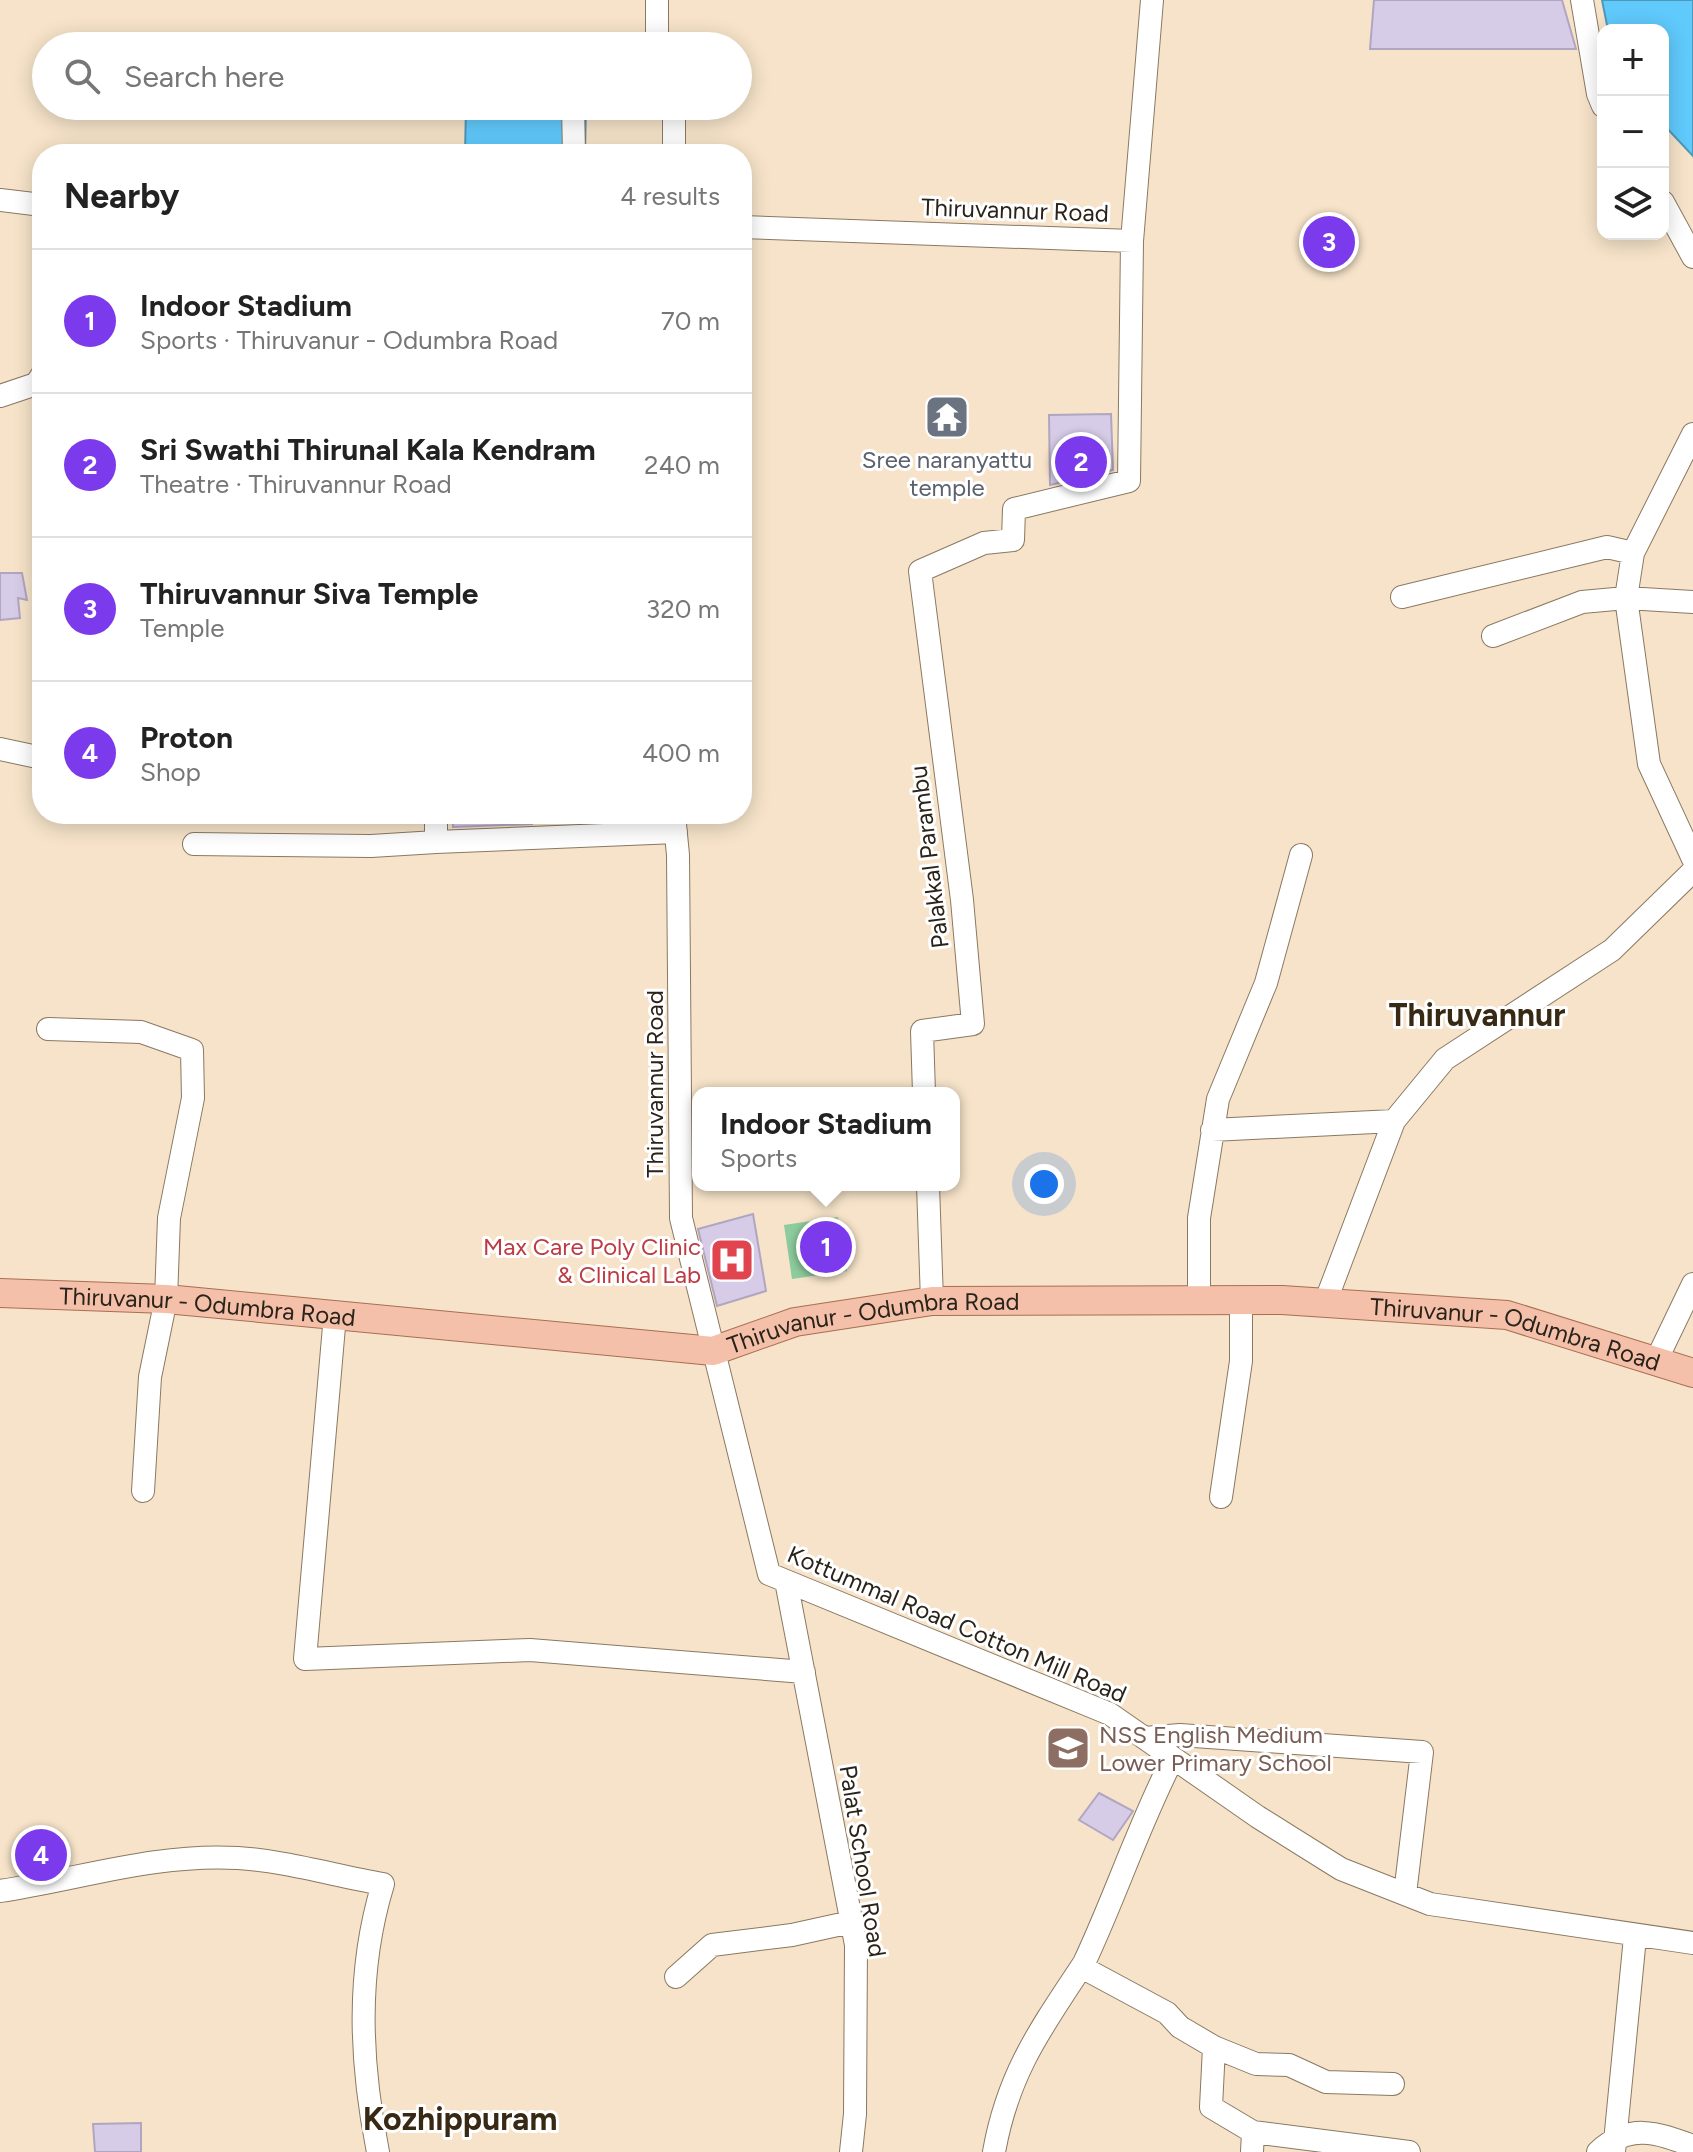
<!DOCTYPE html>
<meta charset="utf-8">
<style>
:root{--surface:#fff;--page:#f2f2f2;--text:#222;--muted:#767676;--line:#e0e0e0;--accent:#7c3aed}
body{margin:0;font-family:Figtree,sans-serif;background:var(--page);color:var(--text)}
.controls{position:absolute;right:24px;top:24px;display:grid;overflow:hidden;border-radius:16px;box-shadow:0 4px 20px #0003}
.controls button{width:72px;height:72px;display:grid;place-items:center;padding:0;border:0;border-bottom:2px solid var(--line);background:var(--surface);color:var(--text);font:40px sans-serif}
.you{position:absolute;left:1044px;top:1184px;width:28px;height:28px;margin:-20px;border:6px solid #fff;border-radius:50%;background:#1a73e8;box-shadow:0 0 0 12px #1a73e833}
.badge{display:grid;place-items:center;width:52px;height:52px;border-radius:50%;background:var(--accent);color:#fff;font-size:26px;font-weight:700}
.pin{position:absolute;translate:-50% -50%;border:4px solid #fff;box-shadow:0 2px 8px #0006}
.popup{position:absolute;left:692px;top:1087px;width:268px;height:104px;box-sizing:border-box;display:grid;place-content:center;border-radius:16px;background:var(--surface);filter:drop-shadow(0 2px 6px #0005);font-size:26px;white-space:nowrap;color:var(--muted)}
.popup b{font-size:30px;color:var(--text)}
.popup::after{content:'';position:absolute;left:50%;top:100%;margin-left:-16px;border:16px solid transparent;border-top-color:var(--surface)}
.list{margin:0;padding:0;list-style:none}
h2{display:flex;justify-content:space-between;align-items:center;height:104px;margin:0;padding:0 32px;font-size:34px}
h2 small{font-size:26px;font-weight:400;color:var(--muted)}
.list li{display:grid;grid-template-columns:52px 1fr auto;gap:24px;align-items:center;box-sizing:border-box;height:144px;padding:0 32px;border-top:2px solid var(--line)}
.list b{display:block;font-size:30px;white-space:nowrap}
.list p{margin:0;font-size:26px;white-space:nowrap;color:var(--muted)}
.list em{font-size:26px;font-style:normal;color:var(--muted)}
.icon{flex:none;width:44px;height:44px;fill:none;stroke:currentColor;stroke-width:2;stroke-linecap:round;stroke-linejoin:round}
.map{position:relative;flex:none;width:1693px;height:2152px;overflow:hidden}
.search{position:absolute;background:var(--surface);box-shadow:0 4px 20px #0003;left:32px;top:32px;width:720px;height:88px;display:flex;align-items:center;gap:20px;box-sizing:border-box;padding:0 28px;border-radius:44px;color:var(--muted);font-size:30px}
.panel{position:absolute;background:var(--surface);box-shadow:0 4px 20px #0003;left:32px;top:144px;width:720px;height:680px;border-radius:32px}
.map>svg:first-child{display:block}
</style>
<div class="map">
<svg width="1693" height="2152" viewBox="0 0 1693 2152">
<rect width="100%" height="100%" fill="#f6e3c9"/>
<!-- grass -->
<path fill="#8dcc9d" d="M 838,1217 L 847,1271 L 792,1279 L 784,1225 Z"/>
<!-- water -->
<path fill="#60cafc" stroke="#5098b8" stroke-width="2" d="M 1602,0 L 1693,0 L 1693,156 L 1663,124 L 1663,30 L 1608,30 Z
M 466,34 L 586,34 L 586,46 L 466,46 Z
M 466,106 L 586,106 L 585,154 L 465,154 Z"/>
<!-- building -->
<path fill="#d7cce8" stroke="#b0a6c0" stroke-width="2" d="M 1374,0 L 1562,0 L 1576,49 L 1370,49 Z
M 1111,414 L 1113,470 L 1050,485 L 1049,415 Z
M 0,573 L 22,573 L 27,600 L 18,598 L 20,618 L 0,620 Z
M 452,814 L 531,814 L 532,824 L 453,827 Z
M 753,1214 L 766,1291 L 717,1306 L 698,1229 Z
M 1099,1793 L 1133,1811 L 1113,1840 L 1079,1820 Z
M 141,2123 L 141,2152 L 95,2152 L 93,2124 Z"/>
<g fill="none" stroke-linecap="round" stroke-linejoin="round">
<!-- minor casing -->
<g stroke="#8a7962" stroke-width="24">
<path id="minor" d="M 657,0 L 657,46
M 1582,0 L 1598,94 L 1603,106
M 573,106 L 574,154
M 674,106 L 674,154
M 0,200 L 42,205
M 1663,202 L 1693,257
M 742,227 L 1132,241
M 0,396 L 36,384 L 42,375
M 1693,434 L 1633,553 L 1626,598 L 1649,764 L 1693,859
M 1402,597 L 1607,547 L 1633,553
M 1493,636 L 1582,602 L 1626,598 L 1693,602
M 0,749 L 42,758
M 436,814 L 436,842 L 676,832
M 674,814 L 678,855 L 681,1218 L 769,1574 L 1110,1714 L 1258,1817 L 1341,1869 L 1430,1904 L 1693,1943
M 194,844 L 371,846 L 436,842
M 48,1029 L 141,1032 L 192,1050 L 193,1098 L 169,1218 L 166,1299 L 150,1377 L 143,1491
M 924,1093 L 922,1031 L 973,1024 L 962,900 L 920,571 L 984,543 L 1013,540 L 1014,509 L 1129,481 L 1132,241 L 1152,0
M 1212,1130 L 1394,1121 L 1445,1059 L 1612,950 L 1693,871
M 928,1185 L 932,1301
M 1199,1302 L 1199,1218 L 1218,1099 L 1266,983 L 1301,855
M 1325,1303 L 1394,1121
M 335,1315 L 305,1659 L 530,1650 L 804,1672
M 1656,1361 L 1693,1284
M 1221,1497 L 1241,1361 L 1241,1301
M 786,1581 L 856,1945 L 855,2114 L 851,2152
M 1145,1738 L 1180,1735 L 1422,1752 L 1405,1894
M 1173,1758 C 1139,1824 1116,1895 1084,1963 L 1087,1970 L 1167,2013 L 1180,2027 L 1214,2047 L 1256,2064 L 1289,2065 L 1326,2082 L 1393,2084
M 0,1891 C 79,1879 157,1853 238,1858 C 286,1861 336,1876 383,1884 C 356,1972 360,2062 378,2152
M 676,1977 L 712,1945 L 792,1935 L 851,1922
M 1214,2047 L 1211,2107 L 1253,2132 L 1252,2152
M 1253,2132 L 1409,2152
M 994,2152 C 1008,2073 1041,2028 1084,1963
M 1598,2152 C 1629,2123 1656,2132 1693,2146
M 1614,2152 L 1635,1937"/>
</g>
<!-- major casing -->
<g stroke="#a86e53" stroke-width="30">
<g id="major">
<path id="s1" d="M 0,1293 L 166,1299 L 713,1351 L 795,1322 L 932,1301 L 1282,1300 L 1507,1315 L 1693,1373"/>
</g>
</g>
<!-- minor -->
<use href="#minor" stroke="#fff" stroke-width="22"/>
<!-- major -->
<use href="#major" stroke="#f4c0aa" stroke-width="28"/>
</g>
<!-- icons -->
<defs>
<g id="temple-square" transform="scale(2.3)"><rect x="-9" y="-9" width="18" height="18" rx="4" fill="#6b7280" stroke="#fff"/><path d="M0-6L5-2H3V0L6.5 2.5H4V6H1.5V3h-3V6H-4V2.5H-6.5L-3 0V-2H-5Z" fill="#fff"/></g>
<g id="hospital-square" transform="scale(2.3)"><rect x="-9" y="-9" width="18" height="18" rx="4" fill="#e0444e" stroke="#fff"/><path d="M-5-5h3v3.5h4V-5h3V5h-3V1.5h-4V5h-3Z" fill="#fff"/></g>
<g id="school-square" transform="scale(2.3)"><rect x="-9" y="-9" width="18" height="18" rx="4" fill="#8d6e63" stroke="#fff"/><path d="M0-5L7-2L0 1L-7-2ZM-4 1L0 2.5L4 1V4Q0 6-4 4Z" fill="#fff"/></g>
</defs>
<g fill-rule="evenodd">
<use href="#temple-square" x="947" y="417"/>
<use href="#hospital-square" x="732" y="1260"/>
<use href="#school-square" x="1068" y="1748"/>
</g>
<g text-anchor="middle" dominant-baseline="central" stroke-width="6" stroke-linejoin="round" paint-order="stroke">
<!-- street labels -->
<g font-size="24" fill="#2a231a" stroke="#fff">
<text transform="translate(1015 210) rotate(2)">Thiruvannur Road</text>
<text transform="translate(929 857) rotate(-97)">Palakkal Parambu</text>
<text transform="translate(654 1084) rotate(-90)">Thiruvannur Road</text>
<text stroke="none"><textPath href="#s1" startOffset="208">Thiruvanur - Odumbra Road</textPath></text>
<text stroke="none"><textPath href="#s1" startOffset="880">Thiruvanur - Odumbra Road</textPath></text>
<text stroke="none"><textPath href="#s1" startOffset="1528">Thiruvanur - Odumbra Road</textPath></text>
<text transform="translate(957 1624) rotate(23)">Kottummal Road Cotton Mill Road</text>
<text transform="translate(863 1861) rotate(81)">Palat School Road</text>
</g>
<!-- worship labels -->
<g font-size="24" fill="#5b616d" stroke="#fff">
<text x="947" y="459">Sree naranyattu<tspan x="947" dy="28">temple</tspan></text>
</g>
<!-- health labels -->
<g font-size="24" fill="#be3a42" stroke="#fff" text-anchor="end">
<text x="701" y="1246">Max Care Poly Clinic<tspan x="701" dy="28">&amp; Clinical Lab</tspan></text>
</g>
<!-- education labels -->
<g font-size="24" fill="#785e54" stroke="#fff" text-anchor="start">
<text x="1099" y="1734">NSS English Medium<tspan x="1099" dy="28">Lower Primary School</tspan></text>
</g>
<!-- district labels -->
<g font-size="32" font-weight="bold" fill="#372914" stroke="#fff">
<text x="1477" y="1015">Thiruvannur</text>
<text x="460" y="2119">Kozhippuram</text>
</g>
</g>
</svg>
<div class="controls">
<button>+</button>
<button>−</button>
<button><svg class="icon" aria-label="layers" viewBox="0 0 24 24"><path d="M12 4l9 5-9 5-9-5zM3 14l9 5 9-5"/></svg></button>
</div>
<div class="you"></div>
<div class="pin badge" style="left:826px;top:1247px">1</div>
<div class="popup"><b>Indoor Stadium</b>Sports</div>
<div class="pin badge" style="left:1081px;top:462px">2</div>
<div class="pin badge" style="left:1329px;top:242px">3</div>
<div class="pin badge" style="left:41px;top:1855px">4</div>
<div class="search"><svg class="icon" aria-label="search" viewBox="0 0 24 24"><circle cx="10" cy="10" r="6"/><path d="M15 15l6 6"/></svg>Search here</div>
<section class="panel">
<h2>Nearby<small>4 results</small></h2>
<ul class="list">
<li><span class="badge">1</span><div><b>Indoor Stadium</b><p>Sports · Thiruvanur - Odumbra Road</p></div><em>70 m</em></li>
<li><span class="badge">2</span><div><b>Sri Swathi Thirunal Kala Kendram</b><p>Theatre · Thiruvannur Road</p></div><em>240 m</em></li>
<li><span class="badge">3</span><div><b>Thiruvannur Siva Temple</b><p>Temple</p></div><em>320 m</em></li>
<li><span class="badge">4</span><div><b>Proton</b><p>Shop</p></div><em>400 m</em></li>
</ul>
</section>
</div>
